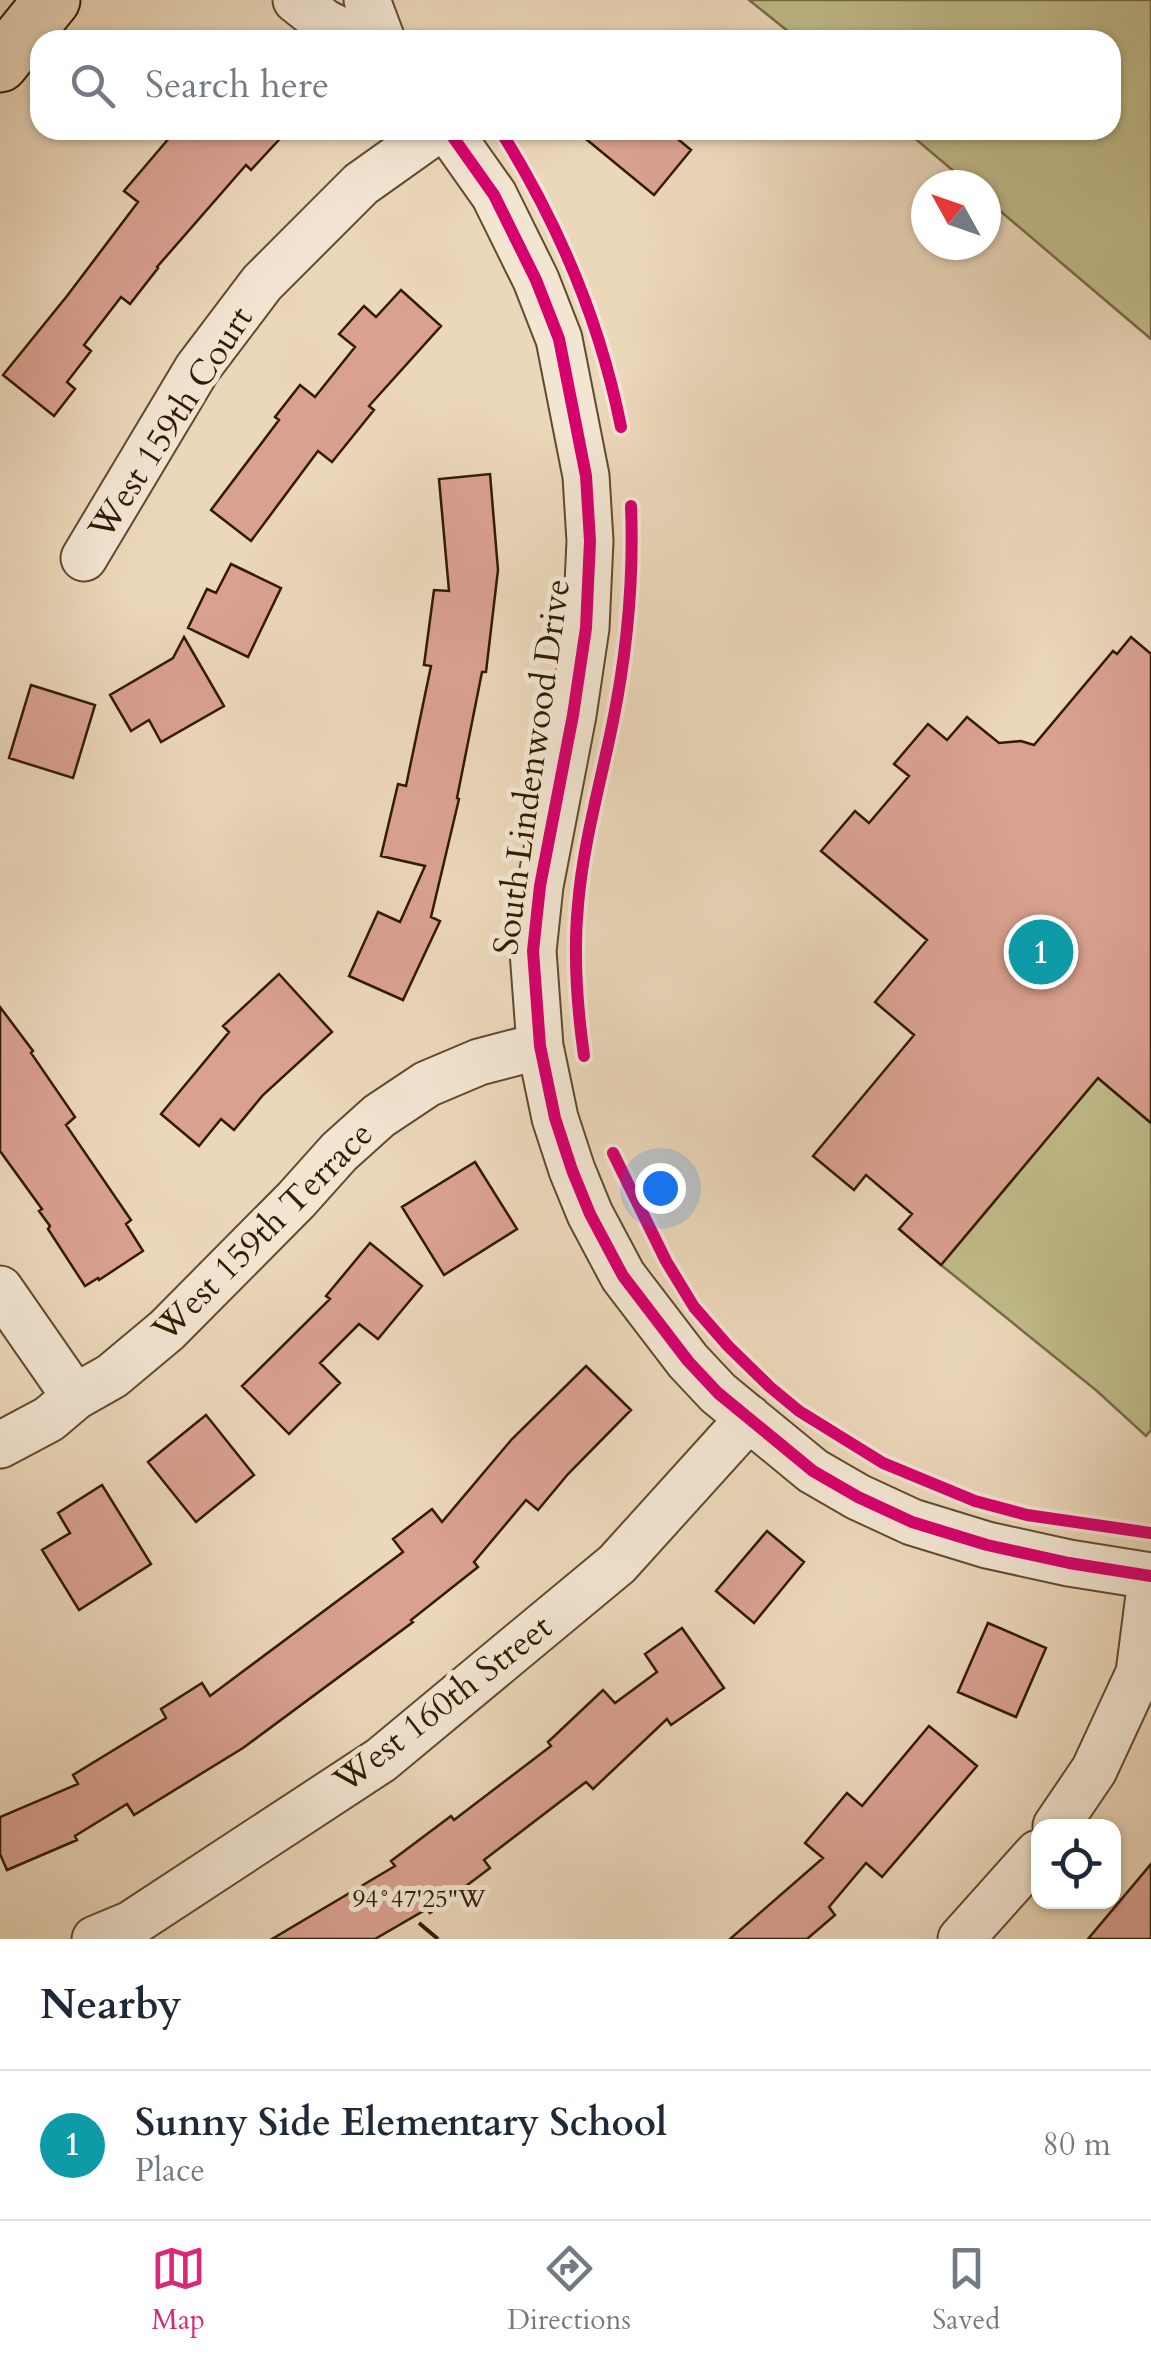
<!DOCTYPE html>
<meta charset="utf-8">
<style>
:root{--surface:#fff;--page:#f6f6f7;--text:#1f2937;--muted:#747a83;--line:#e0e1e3;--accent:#db2777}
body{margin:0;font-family:Cardo,serif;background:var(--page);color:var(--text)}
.controls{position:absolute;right:30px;bottom:30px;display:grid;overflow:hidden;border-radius:20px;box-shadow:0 2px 8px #0004}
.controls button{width:90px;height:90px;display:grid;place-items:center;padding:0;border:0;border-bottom:2px solid var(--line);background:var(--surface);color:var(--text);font:50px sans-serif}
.compass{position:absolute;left:911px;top:170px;width:90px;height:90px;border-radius:50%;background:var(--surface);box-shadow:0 2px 8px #0004;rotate:310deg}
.you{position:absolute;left:660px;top:1188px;width:35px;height:35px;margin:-25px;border:8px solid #fff;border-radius:50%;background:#1a73e8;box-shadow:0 0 0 15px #1a73e833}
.badge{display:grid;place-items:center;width:65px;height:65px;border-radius:50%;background:var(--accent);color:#fff;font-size:32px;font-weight:700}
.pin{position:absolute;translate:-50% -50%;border:5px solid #fff;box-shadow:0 2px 10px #0006}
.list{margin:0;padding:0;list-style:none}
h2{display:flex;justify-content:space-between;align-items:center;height:130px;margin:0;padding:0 40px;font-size:42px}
h2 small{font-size:32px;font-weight:400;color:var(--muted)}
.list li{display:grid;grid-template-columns:65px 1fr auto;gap:30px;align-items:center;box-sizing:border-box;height:150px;padding:0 40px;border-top:2px solid var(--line)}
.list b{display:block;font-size:38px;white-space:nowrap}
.list p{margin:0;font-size:32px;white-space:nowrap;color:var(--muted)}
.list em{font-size:32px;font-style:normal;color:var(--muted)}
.icon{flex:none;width:55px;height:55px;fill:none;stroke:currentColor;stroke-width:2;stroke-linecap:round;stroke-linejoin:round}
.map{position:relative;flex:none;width:1151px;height:1939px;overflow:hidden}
.search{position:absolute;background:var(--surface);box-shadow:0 2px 8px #0004;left:30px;right:30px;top:30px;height:110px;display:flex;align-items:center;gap:25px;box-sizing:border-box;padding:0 35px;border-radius:30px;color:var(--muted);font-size:38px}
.sheet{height:280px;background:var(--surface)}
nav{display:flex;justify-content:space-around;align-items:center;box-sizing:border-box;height:140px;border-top:2px solid var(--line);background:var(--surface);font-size:28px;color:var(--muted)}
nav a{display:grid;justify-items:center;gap:5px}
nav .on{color:var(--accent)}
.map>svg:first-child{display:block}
</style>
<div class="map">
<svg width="1151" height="1939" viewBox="0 0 1151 1939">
<rect width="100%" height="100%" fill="#ebd7b9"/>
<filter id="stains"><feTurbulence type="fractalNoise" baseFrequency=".002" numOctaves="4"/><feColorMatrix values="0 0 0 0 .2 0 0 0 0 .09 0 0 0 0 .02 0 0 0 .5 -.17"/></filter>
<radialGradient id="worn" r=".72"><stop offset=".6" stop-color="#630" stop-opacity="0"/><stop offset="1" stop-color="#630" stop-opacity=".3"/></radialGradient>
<!-- green -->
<path fill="#c0bc8a" stroke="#7a6c45" stroke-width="2.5" d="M 749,0 L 1151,0 L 1151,339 L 986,199 L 986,185 L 970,185 L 905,130 L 1111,130 L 1111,40 L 799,40 Z
M 1098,1078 L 1151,1123 L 1151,1430 L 1146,1436 L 1097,1391 L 941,1265 Z"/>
<!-- building -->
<path fill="#daa190" stroke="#331b00" stroke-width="2.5" d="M 176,130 L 288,130 L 251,170 L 246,165 L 157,267 L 158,268 L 130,304 L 121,297 L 84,345 L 91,351 L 67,382 L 75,389 L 54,416 L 3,375 L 67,296 L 138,202 L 124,191 Z
M 575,130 L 667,130 L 691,150 L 654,195 Z
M 401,290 L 441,326 L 369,406 L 374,410 L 332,462 L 318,451 L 251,541 L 211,510 L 279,420 L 275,417 L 300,385 L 315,397 L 355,347 L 339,334 L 364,306 L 376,317 Z
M 490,474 L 498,570 L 486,672 L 482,672 L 457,798 L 459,799 L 431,917 L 440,921 L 403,1000 L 349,976 L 378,912 L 400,922 L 425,866 L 381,856 L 398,784 L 406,786 L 431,666 L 424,665 L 434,590 L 449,591 L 439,479 Z
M 231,564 L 281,588 L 248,657 L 188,628 L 207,589 L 216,593 Z
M 184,637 L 224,706 L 161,742 L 149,720 L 131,731 L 110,695 L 173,658 Z
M 1131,637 L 1151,654 L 1151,1123 L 1098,1078 L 941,1265 L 899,1229 L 912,1214 L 866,1175 L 854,1190 L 813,1156 L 914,1035 L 875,1002 L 927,940 L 821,851 L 855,811 L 869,823 L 909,776 L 894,764 L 928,724 L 947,740 L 967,717 L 999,743 L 1021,741 L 1034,745 L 1113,651 L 1117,654 Z
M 31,685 L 95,705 L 73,778 L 9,758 Z
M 279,974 L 332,1032 L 263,1095 L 234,1130 L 221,1119 L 199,1146 L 161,1114 L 229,1032 L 223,1026 Z
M 0,1007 L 33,1051 L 31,1053 L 75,1117 L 66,1125 L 131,1220 L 126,1224 L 143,1251 L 99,1280 L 98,1278 L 85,1286 L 48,1229 L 50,1226 L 39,1211 L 42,1209 L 0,1151 Z
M 475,1162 L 517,1229 L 444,1275 L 402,1207 Z
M 370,1243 L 422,1286 L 378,1339 L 359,1324 L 320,1363 L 340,1383 L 289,1434 L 242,1386 L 330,1299 L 326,1296 Z
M 586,1366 L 631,1410 L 568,1474 L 538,1510 L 526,1500 L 474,1562 L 478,1567 L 411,1620 L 413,1622 L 243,1748 L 134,1815 L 127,1804 L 75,1836 L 77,1840 L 7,1870 L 0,1854 L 0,1817 L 78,1784 L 73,1775 L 166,1718 L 161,1709 L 202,1683 L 210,1696 L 403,1552 L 393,1539 L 432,1509 L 442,1522 L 512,1439 Z
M 206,1415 L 254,1475 L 196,1522 L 148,1462 Z
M 102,1485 L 151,1564 L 79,1610 L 42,1550 L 70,1533 L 58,1513 Z
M 767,1531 L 804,1562 L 754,1623 L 716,1591 Z
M 988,1623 L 1046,1648 L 1016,1717 L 958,1692 Z
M 682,1628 L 724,1688 L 671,1725 L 667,1719 L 593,1789 L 586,1782 L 484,1860 L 490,1868 L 430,1913 L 427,1909 L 375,1939 L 272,1939 L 395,1866 L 391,1861 L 451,1816 L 454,1820 L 551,1746 L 548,1742 L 603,1690 L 615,1703 L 657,1672 L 645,1654 Z
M 929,1726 L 977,1766 L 882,1877 L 866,1863 L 829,1907 L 835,1915 L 807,1939 L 730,1939 L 823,1858 L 805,1843 L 847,1793 L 862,1806 Z
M 1151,1864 L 1151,1939 L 1088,1939 Z"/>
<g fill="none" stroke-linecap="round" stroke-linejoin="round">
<!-- minor casing -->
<g stroke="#614a2e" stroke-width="49">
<path id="minor" d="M 296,0 L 324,22 L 360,40
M 367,0 L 382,40
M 448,130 L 494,195 L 536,280 L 559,339 L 586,476 L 590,541 L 586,628 L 573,715 L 540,886 L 533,951 L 540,1046 L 555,1118 L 572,1170 L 590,1214 L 623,1276 L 688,1361 L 718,1393 L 813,1471 L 858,1497 L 912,1522 L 987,1545 L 1069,1563 L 1151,1576
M 84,558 L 197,369 L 262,283 L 361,184 L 437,130
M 0,1289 L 75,1397
M 0,1445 L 49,1419 L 75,1397 L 112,1376 L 167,1330 L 296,1200 L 339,1152 L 379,1116 L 427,1084 L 479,1062 L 540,1046
M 1056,1826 L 1094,1770 L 1139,1673 L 1151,1580
M 95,1939 L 131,1924 L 381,1760 L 617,1564 L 749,1418
M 961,1939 L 1038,1853"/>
</g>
<!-- major casing -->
<g stroke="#331b00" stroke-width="59">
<path id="major" d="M 0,64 L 52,0"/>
</g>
<!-- minor -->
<use href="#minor" stroke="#f2e5d2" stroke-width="45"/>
<!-- major -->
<use href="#major" stroke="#ebd7b9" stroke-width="55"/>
<!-- cycleway casing -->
<g stroke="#f2e5d2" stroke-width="19">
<path id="cycleway" d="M 448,130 L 494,195 L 536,280 L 559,339 L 586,476 L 590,541 L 586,628 L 573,715 L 540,886 L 533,951 L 540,1046 L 555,1118 L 572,1170 L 590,1214 L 623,1276 L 688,1361 L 718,1393 L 813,1471 L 858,1497 L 912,1522 L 987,1545 L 1069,1563 L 1151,1576
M 500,130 C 557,221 600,321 621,427
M 584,1056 C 577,1006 573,956 578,905 C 583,844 600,785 612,726 C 627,653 634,580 631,506
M 613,1153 L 666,1261 L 694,1307 L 728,1346 L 770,1387 L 799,1411 L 883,1463 L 975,1501 L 1027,1515 L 1151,1533"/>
</g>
<!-- cycleway -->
<use href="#cycleway" stroke="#d6006c" stroke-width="12"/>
</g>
<!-- ticks -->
<path fill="none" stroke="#331b00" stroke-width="4" d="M 419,1923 L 438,1939"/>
<g text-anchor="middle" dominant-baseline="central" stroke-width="10" stroke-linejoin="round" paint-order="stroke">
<!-- street labels -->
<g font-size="35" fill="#331b00" stroke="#f2e5d2">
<text transform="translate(171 423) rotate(-57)">West 159th Court</text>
<text transform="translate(532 767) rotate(-82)">South Lindenwood Drive</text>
<text transform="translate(263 1232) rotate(-45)">West 159th Terrace</text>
<text transform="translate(443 1704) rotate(-38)">West 160th Street</text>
</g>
</g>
<g font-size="25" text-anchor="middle" fill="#331b00" stroke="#f2e5d2" stroke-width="10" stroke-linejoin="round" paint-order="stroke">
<text x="419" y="1907">94°47'25"W</text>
</g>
<rect width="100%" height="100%" filter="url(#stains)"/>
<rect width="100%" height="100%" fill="url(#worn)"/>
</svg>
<div class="controls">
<button><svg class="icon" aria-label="locate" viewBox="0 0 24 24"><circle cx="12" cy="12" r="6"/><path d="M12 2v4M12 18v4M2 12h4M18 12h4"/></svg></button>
</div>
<svg class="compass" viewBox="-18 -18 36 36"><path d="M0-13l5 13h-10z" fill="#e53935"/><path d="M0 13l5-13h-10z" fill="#747a83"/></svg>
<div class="you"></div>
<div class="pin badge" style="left:1041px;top:952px;background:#0f9aa8">1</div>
<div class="search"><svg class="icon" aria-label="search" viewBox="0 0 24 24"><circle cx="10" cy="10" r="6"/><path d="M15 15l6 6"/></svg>Search here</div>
</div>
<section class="sheet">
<h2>Nearby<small></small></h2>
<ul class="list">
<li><span class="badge" style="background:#0f9aa8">1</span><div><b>Sunny Side Elementary School</b><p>Place</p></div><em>80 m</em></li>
</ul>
</section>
<nav>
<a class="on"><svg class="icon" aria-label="map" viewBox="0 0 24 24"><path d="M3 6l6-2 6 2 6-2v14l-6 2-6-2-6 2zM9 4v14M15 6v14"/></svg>Map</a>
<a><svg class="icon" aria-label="directions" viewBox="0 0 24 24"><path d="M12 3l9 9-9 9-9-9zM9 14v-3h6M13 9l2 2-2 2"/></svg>Directions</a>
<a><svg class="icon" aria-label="saved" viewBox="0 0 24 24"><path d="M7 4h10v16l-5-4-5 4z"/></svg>Saved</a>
</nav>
